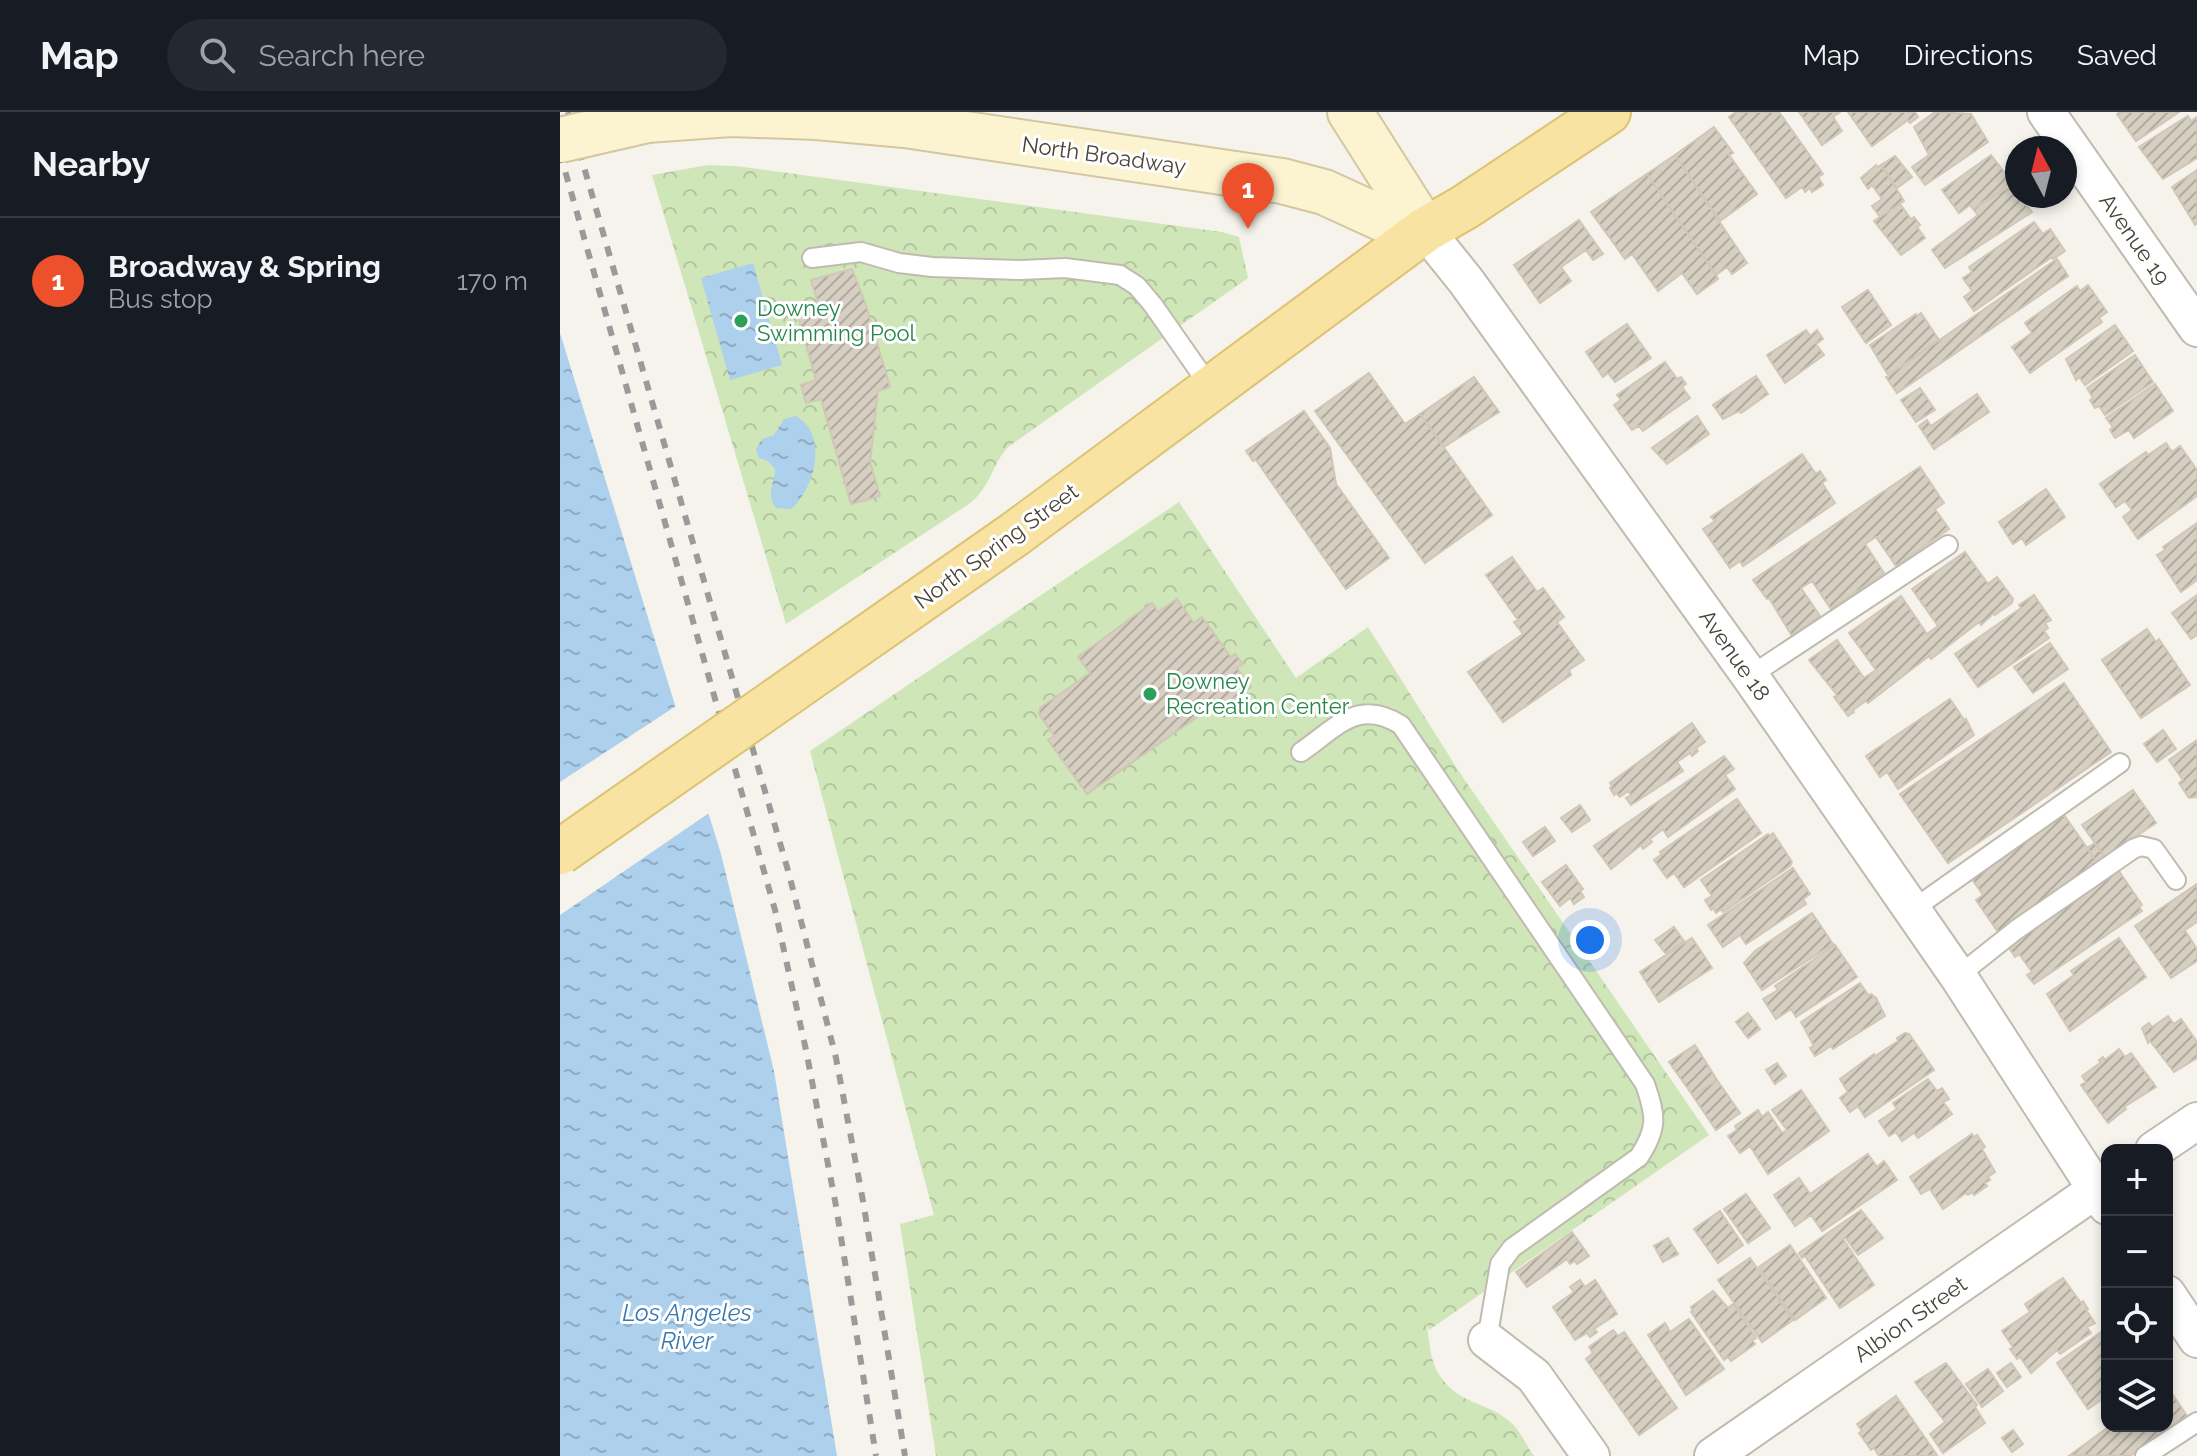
<!DOCTYPE html>
<meta charset="utf-8">
<style>
:root{--surface:#171b24;--page:#242831;--text:#f1f3f6;--muted:#9ea1a6;--line:#363941;--accent:#ed512c}
body{margin:0;font-family:Raleway,sans-serif;background:var(--page);color:var(--text)}
.controls{position:absolute;right:24px;bottom:24px;display:grid;overflow:hidden;border-radius:16px;box-shadow:0 4px 12px #0003}
.controls button{width:72px;height:72px;display:grid;place-items:center;padding:0;border:0;border-bottom:2px solid var(--line);background:var(--surface);color:var(--text);font:40px sans-serif}
.compass{position:absolute;left:1445px;top:24px;width:72px;height:72px;border-radius:50%;background:var(--surface);box-shadow:0 4px 12px #0003;rotate:353deg}
.you{position:absolute;left:1030px;top:828px;width:28px;height:28px;margin:-20px;border:6px solid #fff;border-radius:50%;background:#1a73e8;box-shadow:0 0 0 12px #1a73e833}
.badge{display:grid;place-items:center;width:52px;height:52px;border-radius:50%;background:var(--accent);color:#fff;font-size:26px;font-weight:700}
.pin{position:absolute;translate:-50% -66px;filter:drop-shadow(0 2px 4px #0008)}
.pin::after{content:'';position:absolute;top:42px;width:28px;height:24px;background:inherit;clip-path:polygon(0 0,100% 0,50% 100%)}
.list{margin:0;padding:0;list-style:none}
h2{display:flex;justify-content:space-between;align-items:center;height:104px;margin:0;padding:0 32px;font-size:34px}
h2 small{font-size:26px;font-weight:400;color:var(--muted)}
.list li{display:grid;grid-template-columns:52px 1fr auto;gap:24px;align-items:center;box-sizing:border-box;height:128px;padding:0 32px;border-top:2px solid var(--line)}
.list b{display:block;font-size:30px;white-space:nowrap}
.list p{margin:0;font-size:26px;white-space:nowrap;color:var(--muted)}
.list em{font-size:26px;font-style:normal;color:var(--muted)}
.icon{flex:none;width:44px;height:44px;fill:none;stroke:currentColor;stroke-width:2;stroke-linecap:round;stroke-linejoin:round}
.map{position:relative;flex:none;width:1637px;height:1344px;overflow:hidden}
header{display:flex;align-items:center;gap:48px;box-sizing:border-box;height:112px;padding:0 40px;background:var(--surface);border-bottom:2px solid var(--line)}
header strong{font-size:38px}
nav{display:flex;gap:44px;margin-inline-start:auto;font-size:28px}
.search{width:560px;height:72px;background:var(--page);display:flex;align-items:center;gap:20px;box-sizing:border-box;padding:0 28px;border-radius:44px;color:var(--muted);font-size:30px}
main{display:flex}
aside{flex:1;background:var(--surface)}
.map>svg:first-child{display:block}
</style>
<header>
<strong>Map</strong>
<div class="search"><svg class="icon" aria-label="search" viewBox="0 0 24 24"><circle cx="10" cy="10" r="6"/><path d="M15 15l6 6"/></svg>Search here</div>
<nav><a>Map</a><a>Directions</a><a>Saved</a></nav>
</header>
<main>
<aside>
<h2>Nearby<small></small></h2>
<ul class="list">
<li><span class="badge">1</span><div><b>Broadway &amp; Spring</b><p>Bus stop</p></div><em>170 m</em></li>
</ul>
</aside>
<div class="map">
<svg width="1637" height="1344" viewBox="0 0 1637 1344">
<defs>
<pattern id="park-crowns" width="20" height="18" patternUnits="userSpaceOnUse" patternTransform="scale(2)"><rect width="20" height="18" fill="#cfe6b8"/><path d="M2 6a3 3 0 1 1 6 0M12 15a3 3 0 1 1 6 0" fill="none" stroke="#b3c69f"/></pattern>
<pattern id="water-ripples" width="26" height="14" patternUnits="userSpaceOnUse" patternTransform="scale(2)"><rect width="26" height="14" fill="#add0ed"/><path d="M2 4q2-2 4 0t4 0M15 11q2-2 4 0t4 0" fill="none" stroke="#8faac1"/></pattern>
<pattern id="building-hatch" width="6" height="6" patternUnits="userSpaceOnUse" patternTransform="scale(2)"><rect width="6" height="6" fill="#d6cfc2"/><path d="M-1 1l2-2M0 6l6-6M5 7l2-2" fill="none" stroke="#b0aa9f"/></pattern>
</defs>
<rect width="100%" height="100%" fill="#f5f3ec"/>
<!-- park -->
<path fill="url(#park-crowns)" d="M 148,53 L 176,54 L 662,120 L 679,125 L 688,166 L 448,335 C 431,354 431,375 409,392 L 226,512 L 92,63 Z
M 619,390 L 736,566 L 808,515 L 900,661 L 1149,1023 L 869,1218 L 866,1210 C 870,1228 869,1248 880,1264 C 900,1293 924,1289 948,1308 C 959,1316 966,1333 974,1344 L 376,1344 L 340,1112 L 374,1103 L 250,639 Z"/>
<!-- water -->
<path fill="url(#water-ripples)" d="M 193,151 L 222,253 L 170,268 L 141,166 Z
M 0,221 L 161,742 L 214,959 L 277,1344 L 0,1344 Z
M 236,304 C 269,322 255,377 231,397 L 216,396 C 205,380 215,373 215,357 L 208,349 L 199,346 L 196,338 L 202,327 L 214,323 L 224,307 Z"/>
<!-- pier -->
<path fill="#f5f3ec" d="M 119,592 L 152,699 L 0,803 L 0,670 Z"/>
<!-- building -->
<path fill="url(#building-hatch)" stroke="#d1c7b6" stroke-width="2" d="M 1176,0 L 1219,0 L 1263,62 L 1258,65 L 1263,73 L 1252,80 L 1250,76 L 1245,80 L 1242,75 L 1226,86 L 1169,5 Z
M 1239,0 L 1280,0 L 1273,5 L 1282,19 L 1262,33 Z
M 1288,0 L 1355,0 L 1358,5 L 1350,11 L 1348,8 L 1312,34 Z
M 1375,0 L 1411,2 L 1428,30 L 1365,73 L 1352,55 L 1369,43 L 1354,15 Z
M 1560,0 L 1619,0 L 1576,29 L 1557,2 Z
M 1628,4 L 1631,9 L 1637,5 L 1637,46 L 1603,67 L 1579,35 Z
M 1154,15 L 1173,41 L 1169,43 L 1197,82 L 1160,109 L 1115,43 Z
M 1115,43 L 1187,151 L 1172,162 L 1167,155 L 1156,163 L 1087,62 Z
M 1431,43 L 1452,70 L 1413,97 L 1410,93 L 1399,101 L 1382,78 Z
M 1335,44 L 1352,65 L 1337,76 L 1321,53 Z
M 1316,53 L 1318,55 L 1321,53 L 1344,89 L 1320,105 L 1312,94 L 1322,87 L 1312,73 L 1308,77 L 1301,66 Z
M 1637,58 L 1637,111 L 1635,113 L 1612,75 Z
M 1087,62 L 1156,163 L 1158,167 L 1137,182 L 1122,161 L 1098,179 L 1072,142 L 1065,147 L 1031,100 Z
M 1451,74 L 1472,100 L 1385,156 L 1372,138 L 1418,103 L 1413,97 Z
M 1340,92 L 1351,107 L 1354,105 L 1360,113 L 1357,115 L 1365,126 L 1341,143 L 1314,109 Z
M 1019,108 L 1043,142 L 1033,148 L 1026,138 L 1001,155 L 1011,169 L 980,191 L 954,153 Z
M 1474,110 L 1483,122 L 1490,117 L 1505,139 L 1493,147 L 1492,145 L 1414,199 L 1404,185 L 1412,179 L 1403,166 L 1412,160 L 1409,155 Z
M 1497,147 L 1508,164 L 1337,281 L 1326,265 Z
M 292,157 L 306,193 L 330,275 L 318,279 L 310,350 L 320,384 L 291,392 L 261,287 L 246,291 L 241,273 L 256,268 L 236,197 L 258,191 L 251,168 Z
M 1528,173 L 1547,200 L 1539,206 L 1542,210 L 1470,261 L 1452,235 L 1472,221 L 1465,211 L 1517,174 L 1520,179 Z
M 1308,178 L 1331,213 L 1306,231 L 1282,195 Z
M 1361,201 L 1379,228 L 1328,263 L 1310,233 L 1356,202 L 1357,204 Z
M 1067,212 L 1091,246 L 1055,270 L 1048,261 L 1043,265 L 1026,240 Z
M 1555,213 L 1573,239 L 1525,273 L 1519,265 L 1516,268 L 1506,247 Z
M 1246,218 L 1250,224 L 1257,218 L 1263,227 L 1256,232 L 1264,243 L 1225,271 L 1207,243 Z
M 1575,243 L 1593,270 L 1545,303 L 1539,294 L 1535,296 L 1530,288 L 1533,286 L 1527,276 Z
M 1105,250 L 1117,267 L 1121,265 L 1126,272 L 1122,275 L 1130,286 L 1083,319 L 1079,314 L 1072,318 L 1054,293 L 1061,288 L 1057,283 Z
M 809,261 L 845,312 L 860,302 L 932,403 L 865,451 L 755,299 Z
M 1196,264 L 1208,282 L 1181,301 L 1179,299 L 1163,307 L 1153,293 Z
M 914,265 L 939,300 L 884,335 L 860,302 Z
M 1595,272 L 1613,299 L 1574,326 L 1569,318 L 1555,326 L 1550,318 L 1553,315 L 1546,306 Z
M 1360,276 L 1375,298 L 1356,310 L 1341,288 Z
M 1417,282 L 1429,300 L 1374,337 L 1359,314 L 1367,308 L 1371,314 Z
M 744,299 L 770,336 L 776,372 L 829,446 L 786,477 L 696,348 L 693,349 L 686,339 Z
M 1137,304 L 1149,322 L 1107,352 L 1092,336 Z
M 1606,331 L 1612,340 L 1620,334 L 1637,358 L 1637,384 L 1578,427 L 1563,405 L 1572,398 L 1565,389 L 1556,395 L 1540,372 L 1586,340 L 1588,343 Z
M 1242,342 L 1256,362 L 1260,359 L 1266,368 L 1262,371 L 1275,391 L 1183,454 L 1180,449 L 1170,456 L 1143,417 L 1155,409 L 1151,405 Z
M 1360,355 L 1384,391 L 1375,397 L 1389,417 L 1336,454 L 1316,425 L 1305,432 L 1324,461 L 1271,497 L 1252,469 L 1241,476 L 1260,504 L 1232,524 L 1209,486 L 1207,487 L 1193,468 Z
M 1486,377 L 1505,405 L 1466,433 L 1462,426 L 1453,432 L 1439,410 Z
M 1637,411 L 1637,468 L 1621,480 L 1597,443 L 1605,438 L 1603,435 Z
M 1405,440 L 1428,472 L 1437,465 L 1453,487 L 1452,491 L 1435,503 L 1434,501 L 1421,513 L 1419,510 L 1371,547 L 1369,544 L 1308,591 L 1306,589 L 1293,598 L 1294,600 L 1288,604 L 1274,585 L 1277,583 L 1249,548 L 1277,528 L 1304,566 L 1316,558 L 1289,521 L 1341,484 L 1367,522 L 1378,514 L 1352,477 Z
M 952,445 L 977,480 L 983,476 L 1004,505 L 997,510 L 1024,548 L 1009,558 L 1011,563 L 943,610 L 908,560 L 963,522 L 954,510 L 958,508 L 926,463 Z
M 1474,483 L 1491,508 L 1485,511 L 1488,516 L 1484,519 L 1489,526 L 1418,575 L 1395,542 L 1461,496 L 1459,493 Z
M 1637,483 L 1637,523 L 1631,527 L 1612,501 Z
M 617,487 L 634,511 L 642,505 L 671,545 L 675,542 L 683,552 L 677,556 L 691,575 L 663,594 L 660,589 L 527,682 L 488,628 L 494,624 L 479,602 L 480,596 L 530,561 L 518,545 L 592,491 L 598,500 Z
M 1587,517 L 1596,530 L 1599,527 L 1630,573 L 1581,606 L 1542,548 Z
M 1490,531 L 1508,557 L 1473,581 L 1454,555 Z
M 1504,571 L 1551,640 L 1388,751 L 1340,682 Z
M 1390,587 L 1405,609 L 1406,607 L 1414,623 L 1338,677 L 1327,660 L 1320,665 L 1306,644 Z
M 1132,611 L 1145,630 L 1136,636 L 1138,639 L 1132,644 L 1130,641 L 1117,650 L 1123,659 L 1071,693 L 1066,686 L 1071,683 L 1068,679 L 1060,685 L 1056,681 L 1054,683 L 1050,676 L 1052,674 L 1050,671 Z
M 1603,618 L 1616,637 L 1597,650 L 1584,632 Z
M 1637,628 L 1637,685 L 1629,686 L 1619,671 L 1623,668 L 1609,648 Z
M 1164,644 L 1174,657 L 1165,663 L 1175,677 L 1108,725 L 1103,717 L 1090,727 L 1092,730 L 1083,737 L 1081,733 L 1051,757 L 1034,734 Z
M 1573,678 L 1596,711 L 1545,745 L 1522,713 Z
M 1177,687 L 1201,721 L 1124,775 L 1114,761 L 1107,766 L 1094,748 L 1102,742 L 1100,740 Z
M 1020,693 L 1030,708 L 1012,720 L 1001,706 Z
M 1504,703 L 1537,750 L 1438,820 L 1416,788 L 1423,783 L 1412,767 Z
M 985,715 L 995,729 L 973,744 L 963,730 Z
M 1213,721 L 1232,750 L 1230,754 L 1163,800 L 1161,797 L 1156,801 L 1153,796 L 1151,798 L 1145,788 L 1152,784 L 1141,768 L 1208,722 L 1210,724 Z
M 1535,731 L 1545,745 L 1537,750 L 1527,736 Z
M 1006,753 L 1023,777 L 1020,779 L 1024,785 L 1014,792 L 1010,786 L 1000,794 L 982,770 Z
M 1233,756 L 1250,782 L 1243,787 L 1246,792 L 1186,832 L 1180,823 L 1163,835 L 1148,813 Z
M 1559,759 L 1582,793 L 1579,795 L 1582,799 L 1474,872 L 1467,863 L 1472,860 L 1459,842 L 1455,845 L 1448,834 Z
M 1637,772 L 1637,810 L 1622,820 L 1626,820 L 1637,837 L 1637,849 L 1611,866 L 1575,814 Z
M 1252,801 L 1273,832 L 1202,878 L 1184,851 L 1195,839 Z
M 1114,815 L 1124,829 L 1106,842 L 1095,828 Z
M 1132,826 L 1152,856 L 1099,890 L 1080,860 Z
M 1559,826 L 1586,865 L 1510,919 L 1487,882 L 1514,863 L 1511,859 Z
M 1275,833 L 1297,865 L 1236,905 L 1231,897 L 1216,907 L 1203,887 L 1218,878 L 1215,874 Z
M 1300,871 L 1309,884 L 1311,882 L 1316,886 L 1325,904 L 1273,937 L 1271,934 L 1255,944 L 1250,936 L 1254,934 L 1241,910 Z
M 1188,901 L 1200,917 L 1188,926 L 1176,910 Z
M 1608,904 L 1614,912 L 1621,907 L 1637,930 L 1637,946 L 1614,960 L 1590,929 L 1588,931 L 1582,916 L 1589,911 L 1592,915 Z
M 1345,921 L 1349,922 L 1374,958 L 1305,1005 L 1298,994 L 1290,1000 L 1280,986 L 1288,980 L 1280,967 L 1314,942 L 1315,944 L 1338,929 L 1337,926 Z
M 1135,933 L 1157,968 L 1133,984 L 1109,950 Z
M 1559,937 L 1565,945 L 1571,941 L 1596,975 L 1564,995 L 1566,997 L 1548,1011 L 1521,973 L 1526,970 L 1522,964 L 1540,951 L 1539,948 L 1543,945 L 1545,948 Z
M 1217,951 L 1226,964 L 1215,972 L 1206,958 Z
M 1368,967 L 1377,979 L 1382,976 L 1389,987 L 1383,990 L 1392,1002 L 1358,1026 L 1354,1021 L 1342,1029 L 1336,1020 L 1329,1024 L 1319,1009 L 1337,997 L 1333,991 Z
M 1157,968 L 1180,1001 L 1156,1018 L 1133,984 Z
M 1241,978 L 1269,1019 L 1208,1062 L 1190,1034 L 1180,1041 L 1168,1024 L 1177,1018 L 1175,1014 L 1198,998 L 1202,1005 L 1208,1000 L 1222,1021 L 1227,1018 L 1212,998 Z
M 1412,1022 L 1414,1025 L 1417,1023 L 1425,1035 L 1422,1037 L 1435,1060 L 1428,1065 L 1430,1068 L 1425,1071 L 1427,1074 L 1414,1083 L 1412,1080 L 1408,1083 L 1406,1081 L 1383,1097 L 1370,1077 L 1361,1082 L 1350,1065 Z
M 1308,1042 L 1317,1055 L 1324,1049 L 1337,1068 L 1262,1119 L 1251,1103 L 1235,1114 L 1214,1083 L 1239,1066 L 1250,1082 Z
M 1186,1082 L 1210,1116 L 1188,1131 L 1164,1097 Z
M 1301,1098 L 1323,1126 L 1298,1143 L 1285,1125 L 1283,1127 L 1314,1173 L 1280,1196 L 1245,1144 L 1242,1146 L 1239,1141 Z
M 1160,1099 L 1183,1133 L 1158,1151 L 1134,1117 Z
M 1012,1120 L 1029,1144 L 1017,1152 L 1015,1149 L 1010,1152 L 1007,1147 L 967,1175 L 956,1160 Z
M 1108,1126 L 1118,1142 L 1103,1150 L 1094,1134 Z
M 1230,1133 L 1266,1186 L 1235,1208 L 1199,1155 Z
M 1190,1146 L 1233,1208 L 1202,1230 L 1158,1168 Z
M 1503,1166 L 1521,1191 L 1523,1189 L 1528,1197 L 1526,1198 L 1535,1211 L 1527,1215 L 1531,1221 L 1500,1242 L 1497,1238 L 1471,1261 L 1460,1245 L 1457,1247 L 1450,1237 L 1453,1235 L 1442,1219 L 1470,1200 L 1465,1192 Z
M 1020,1168 L 1025,1175 L 1035,1168 L 1057,1202 L 1034,1217 L 1037,1220 L 1030,1225 L 1027,1221 L 1015,1228 L 993,1195 L 1014,1180 L 1010,1175 Z
M 1153,1179 L 1168,1196 L 1173,1192 L 1196,1226 L 1192,1228 L 1195,1232 L 1171,1249 L 1168,1245 L 1164,1248 L 1131,1200 L 1133,1199 L 1131,1195 Z
M 1129,1207 L 1164,1257 L 1126,1283 L 1088,1223 L 1105,1211 L 1110,1220 Z
M 1547,1216 L 1547,1284 L 1528,1297 L 1497,1251 Z
M 1053,1218 L 1058,1224 L 1064,1220 L 1117,1296 L 1079,1323 L 1026,1247 L 1033,1241 L 1029,1235 Z
M 1386,1251 L 1417,1293 L 1415,1295 L 1425,1311 L 1383,1341 L 1370,1322 L 1385,1310 L 1355,1270 Z
M 1451,1251 L 1461,1265 L 1447,1275 L 1437,1261 Z
M 1428,1257 L 1443,1279 L 1422,1295 L 1406,1272 Z
M 1611,1280 L 1627,1304 L 1598,1324 L 1600,1327 L 1588,1336 L 1585,1333 L 1570,1344 L 1510,1343 L 1550,1314 L 1607,1314 L 1607,1283 Z
M 1336,1284 L 1377,1343 L 1375,1344 L 1319,1344 L 1314,1336 L 1311,1338 L 1299,1321 L 1302,1319 L 1297,1312 Z
M 1453,1318 L 1463,1332 L 1452,1340 L 1442,1326 Z"/>
<g fill="none" stroke-linecap="round" stroke-linejoin="round">
<!-- lane casing -->
<g stroke="#c0bbaf" stroke-width="22">
<path id="lane" d="M 252,146 L 301,140 L 339,151 L 372,155 L 461,158 L 505,156 L 560,163 L 577,174 L 593,193 L 651,276
M 1190,564 L 1388,433
M 741,640 C 777,615 798,586 841,613 L 1085,972 C 1096,1004 1098,1016 1079,1045 L 952,1136 L 940,1152 L 927,1228
M 1352,798 L 1560,651
M 1398,864 L 1456,818 L 1573,737 L 1581,734 L 1594,737 L 1616,768
M 1585,1344 L 1637,1310"/>
</g>
<!-- street casing -->
<g stroke="#c0bbaf" stroke-width="40">
<path id="street" d="M 1486,0 L 1637,216
M 865,118 L 906,169 L 1190,564 L 1398,864 L 1547,1094
M 1594,1038 L 1637,1009
M 1607,1182 L 1637,1227
M 927,1228 L 974,1264 L 1031,1344
M 1153,1344 L 1547,1070"/>
</g>
<!-- secondary casing -->
<g stroke="#d2c79f" stroke-width="48">
<path id="secondary" d="M 790,0 L 865,118
M 87,8 L 170,2 L 257,5 L 345,13 L 722,69 L 764,80 L 834,112 L 865,118"/>
</g>
<!-- primary casing -->
<g stroke="#ddc272" stroke-width="48">
<path id="primary" d="M 455,422 L 865,118 L 905,95 L 1048,0"/>
</g>
<!-- lane -->
<use href="#lane" stroke="#fff" stroke-width="18"/>
<!-- street -->
<use href="#street" stroke="#fff" stroke-width="36"/>
<!-- secondary -->
<use href="#secondary" stroke="#fcf3d0" stroke-width="44"/>
<!-- primary -->
<use href="#primary" stroke="#f8e3a2" stroke-width="44"/>
<!-- rail -->
<path stroke="#9a9a9a" stroke-width="6" stroke-dasharray="10 10" stroke-linecap="butt" d="M 8,0 L 229,762 L 276,946 L 303,1089 L 345,1344
M 0,41 L 215,798 L 246,938 L 276,1094 L 316,1344"/>
<!-- secondary-bridge casing -->
<g stroke="#d2c79f" stroke-width="48" stroke-linecap="butt">
<path id="secondary-bridge" d="M 0,28 L 87,8"/>
</g>
<!-- primary-bridge casing -->
<g stroke="#ddc272" stroke-width="48" stroke-linecap="butt">
<path id="primary-bridge" d="M 0,740 L 455,422"/>
</g>
<!-- secondary-bridge -->
<use href="#secondary-bridge" stroke="#fcf3d0" stroke-width="44"/>
<!-- primary-bridge -->
<use href="#primary-bridge" stroke="#f8e3a2" stroke-width="44"/>
</g>
<!-- markers -->
<g fill="#2e9e5b" stroke="#fff" stroke-width="3">
<circle cx="181" cy="209" r="8"/>
<circle cx="590" cy="582" r="8"/>
</g>
<g text-anchor="middle" dominant-baseline="central" stroke-width="6" stroke-linejoin="round" paint-order="stroke">
<!-- street labels -->
<g font-size="22" fill="#49443a" stroke="#fff">
<text transform="translate(544 43) rotate(8)">North Broadway</text>
<text transform="translate(1575 127) rotate(55)">Avenue 19</text>
<text transform="translate(436 434) rotate(-36)">North Spring Street</text>
<text transform="translate(1175 543) rotate(55)">Avenue 18</text>
<text transform="translate(1350 1207) rotate(-35)">Albion Street</text>
</g>
<!-- leisure labels -->
<g font-size="22" fill="#27864d" stroke="#fff" text-anchor="start">
<text x="197" y="196">Downey<tspan x="197" dy="25">Swimming Pool</tspan></text>
<text x="606" y="569">Downey<tspan x="606" dy="25">Recreation Center</tspan></text>
</g>
<!-- water labels -->
<g font-size="24" font-style="italic" fill="#3878b0" stroke="#fff">
<text x="127" y="1200">Los Angeles<tspan x="127" dy="28">River</tspan></text>
</g>
</g>
</svg>
<div class="controls">
<button>+</button>
<button>−</button>
<button><svg class="icon" aria-label="locate" viewBox="0 0 24 24"><circle cx="12" cy="12" r="6"/><path d="M12 2v4M12 18v4M2 12h4M18 12h4"/></svg></button>
<button><svg class="icon" aria-label="layers" viewBox="0 0 24 24"><path d="M12 4l9 5-9 5-9-5zM3 14l9 5 9-5"/></svg></button>
</div>
<svg class="compass" viewBox="-18 -18 36 36"><path d="M0-13l5 13h-10z" fill="#e53935"/><path d="M0 13l5-13h-10z" fill="#9ea1a6"/></svg>
<div class="you"></div>
<div class="pin badge" style="left:688px;top:117px">1</div>
</div>
</main>
